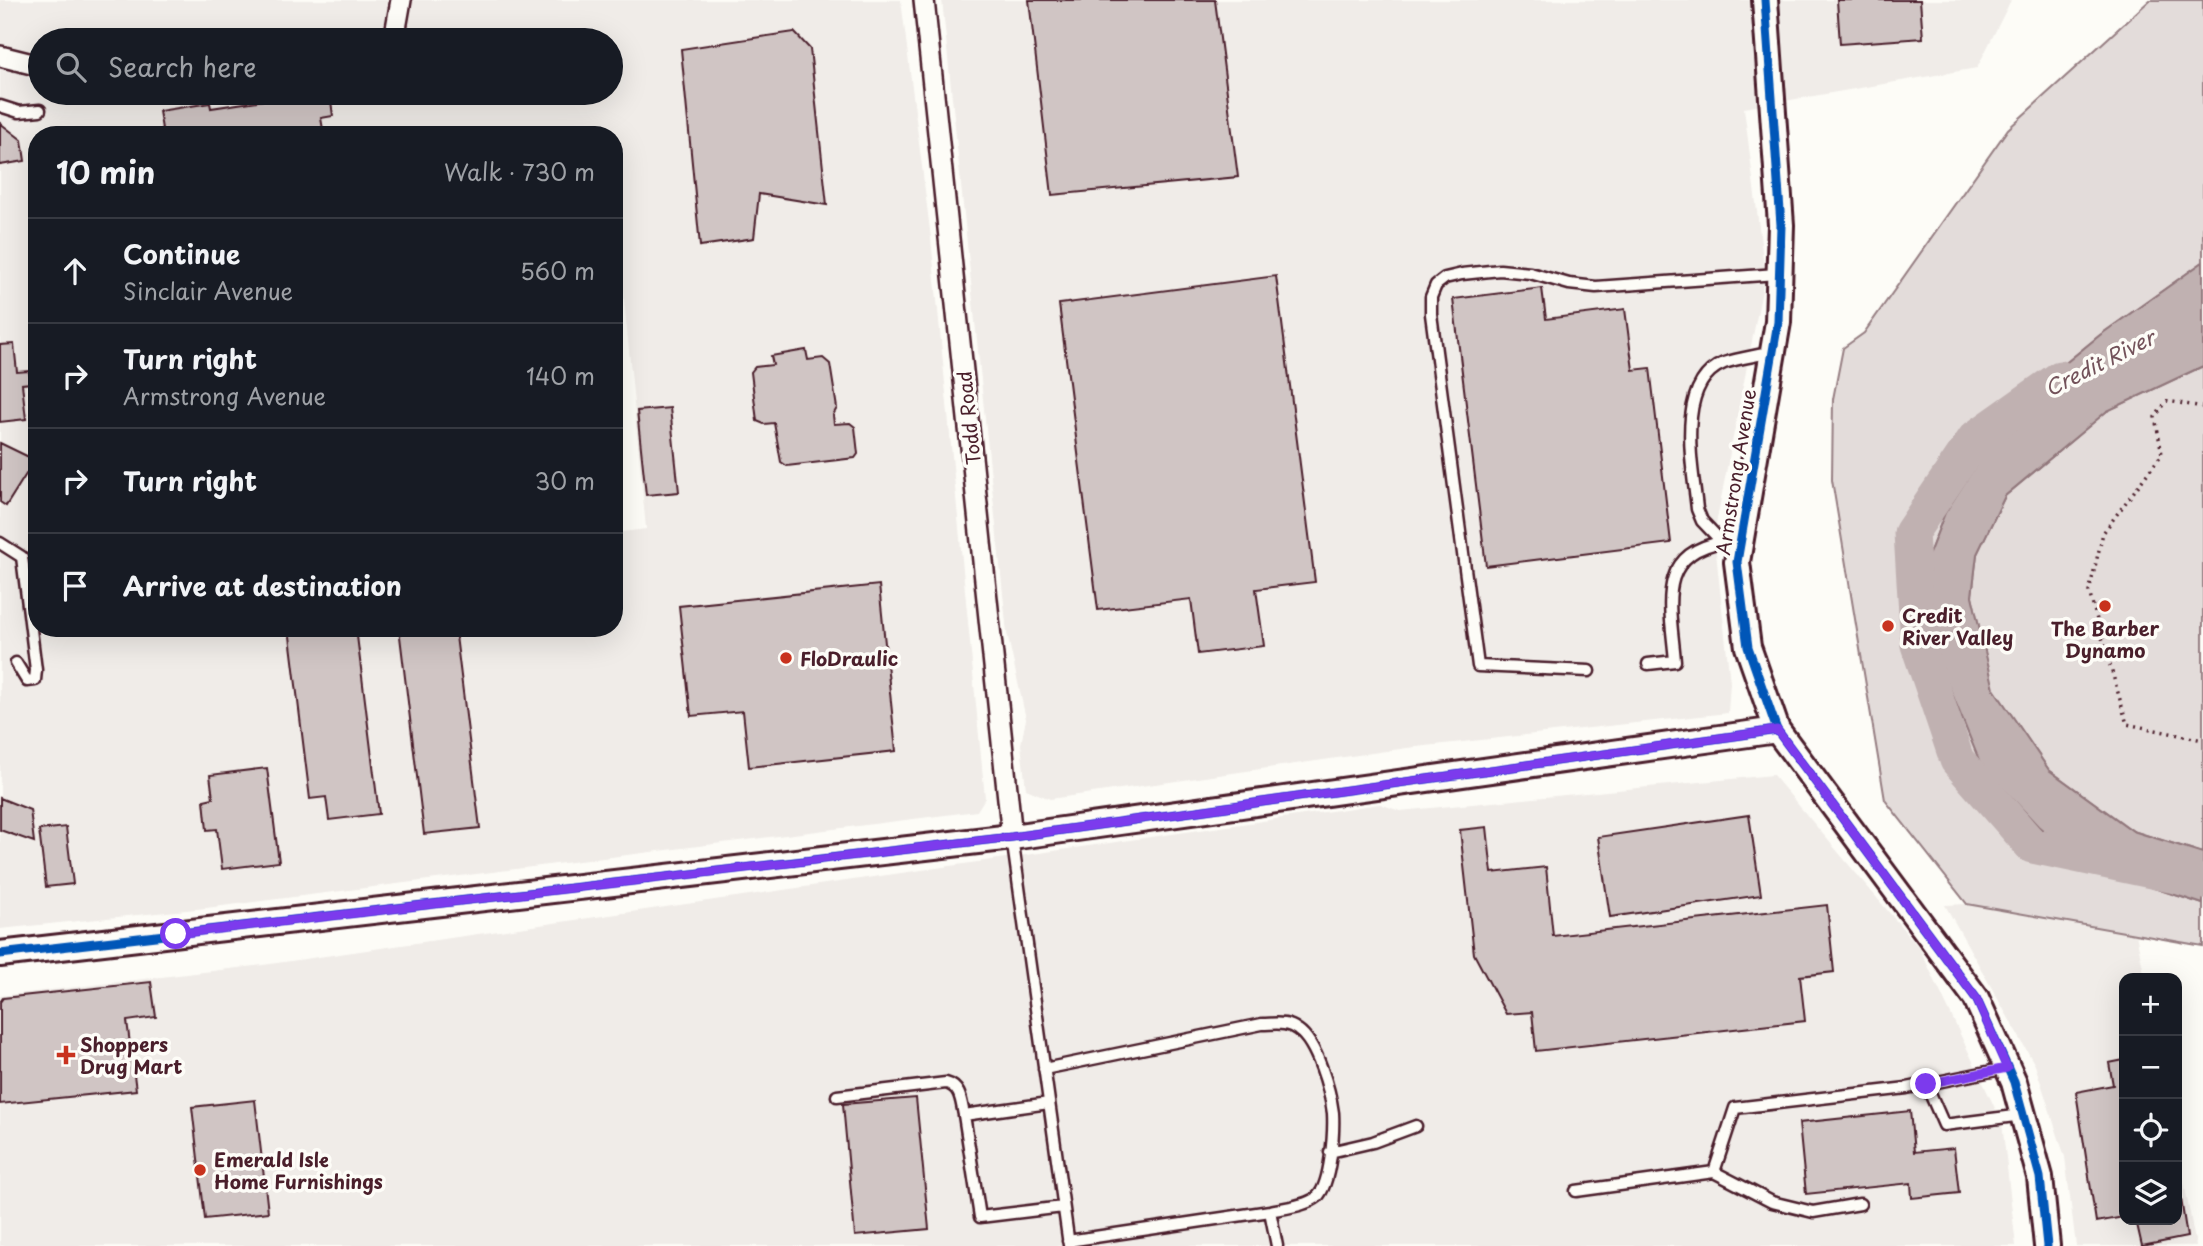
<!DOCTYPE html>
<meta charset="utf-8">
<style>
:root{--surface:#171b24;--page:#20242c;--text:#f1f3f6;--muted:#9ea1a6;--line:#363941}
body{margin:0;font-family:"Playpen Sans",sans-serif;background:var(--page);color:var(--text)}
.controls{position:absolute;right:21px;bottom:21px;display:grid;overflow:hidden;border-radius:14px;box-shadow:0 7px 28px #0002}
.controls button{width:63px;height:63px;display:grid;place-items:center;padding:0;border:0;border-bottom:2px solid var(--line);background:var(--surface);color:var(--text);font:35px sans-serif}
.stop{position:absolute;width:21px;height:21px;margin:-16px;border:5px solid #7c3aed;border-radius:50%;background:#fff}
.stop.end{background:#7c3aed;border-color:#fff;box-shadow:0 2px 7px #0008}
.list{margin:0;padding:0;list-style:none}
h2{display:flex;justify-content:space-between;align-items:center;height:91px;margin:0;padding:0 28px;font-size:30px}
h2 small{font-size:23px;font-weight:400;color:var(--muted)}
.list li{display:grid;grid-template-columns:46px 1fr auto;gap:21px;align-items:center;box-sizing:border-box;height:105px;padding:0 28px;border-top:2px solid var(--line)}
.list b{display:block;font-size:26px;white-space:nowrap}
.list p{margin:0;font-size:23px;white-space:nowrap;color:var(--muted)}
.list em{font-size:23px;font-style:normal;color:var(--muted)}
.icon{flex:none;width:38px;height:38px;fill:none;stroke:currentColor;stroke-width:2;stroke-linecap:round;stroke-linejoin:round}
.map{position:relative;flex:none;width:2203px;height:1246px;overflow:hidden}
.search{position:absolute;background:var(--surface);box-shadow:0 7px 28px #0002;left:28px;top:28px;width:595px;height:77px;display:flex;align-items:center;gap:18px;box-sizing:border-box;padding:0 24px;border-radius:38px;color:var(--muted);font-size:26px}
.panel{position:absolute;background:var(--surface);box-shadow:0 7px 28px #0002;left:28px;top:126px;width:595px;height:511px;border-radius:28px}
.map>svg:first-child{display:block}
</style>
<div class="map">
<svg width="2203" height="1246" viewBox="0 0 2203 1246">
<rect width="100%" height="100%" fill="#fdfcf7"/>
<filter id="ink" filterUnits="userSpaceOnUse"><feTurbulence type="fractalNoise" baseFrequency=".0143" numOctaves="2"/><feDisplacementMap in="SourceGraphic" scale="14" xChannelSelector="R" yChannelSelector="G"/><feConvolveMatrix kernelMatrix="1 2 1 2 8 2 1 2 1" color-interpolation-filters="sRGB"/></filter>
<g filter="url(#ink)">
<!-- built -->
<path fill="#f0ece8" fill-rule="evenodd" d="M 0,0 L 901,0 L 931,238 L 985,798 L 977,811 L 206,908 L 0,929 ZM 40,40 L 611,40 L 611,93 L 40,93 ZM 37,135 L 614,135 L 614,268 L 621,267 L 646,529 L 614,533 L 614,628 L 37,628 Z
M 942,0 L 2011,0 L 1977,68 L 1744,108 L 1765,275 L 1714,534 L 1730,682 L 1728,713 L 1407,748 L 1050,799 L 1026,789 L 1021,744 L 1026,719 L 1007,633 Z
M 1773,775 L 1920,949 L 2002,1123 L 2016,1246 L 0,1246 L 0,996 L 263,965 L 1380,804 L 1400,811 Z
M 1967,904 L 2136,934 L 2145,978 L 2124,978 L 2124,1220 L 2177,1220 L 2177,1145 L 2196,1246 L 2076,1246 L 2065,1157 L 2035,1065 L 1945,905 Z"/>
<!-- green -->
<path fill="#e3dcda" stroke="#967e82" stroke-width="2" d="M 2150,0 L 2203,0 L 2203,262 L 2100,335 L 2029,393 L 1987,448 L 1945,513 L 1920,577 L 2084,865 L 2203,904 L 2203,946 L 1967,904 L 1885,800 L 1832,480 L 1833,399 L 1843,348 L 1864,333 L 2008,129 Z
M 2203,366 L 2203,853 L 2133,831 L 2049,770 L 1993,689 L 1972,596 L 1977,554 L 2005,496 L 2107,411 Z"/>
<!-- water -->
<path fill="#c0b1b1" stroke="#91777b" stroke-width="2" d="M 2203,262 L 2203,366 L 2107,411 L 2005,496 L 1977,554 L 1972,596 L 1994,689 L 2049,770 L 2133,831 L 2203,853 L 2203,904 L 2084,865 L 2038,826 L 1981,765 L 1926,630 L 1920,577 L 1945,513 L 1987,448 L 2029,393 L 2100,335 Z"/>
<g fill="none" stroke-linecap="round" stroke-linejoin="round">
<!-- river -->
<path stroke="#c0b1b1" stroke-width="35" d="M 2060,378 L 1975,438 L 1911,533 L 1918,645 L 1957,760 L 2032,846 L 2203,882"/>
</g>
<!-- building -->
<path fill="#d0c5c4" stroke="#4a1f2b" stroke-width="2" d="M 1029,0 L 1215,0 L 1238,177 L 1052,195 Z
M 1837,0 L 1920,0 L 1923,38 L 1840,44 Z
M 794,32 L 810,49 L 827,205 L 759,194 L 754,238 L 700,246 L 681,49 Z
M 309,93 L 330,93 L 333,116 L 321,118 L 324,135 L 163,135 L 159,111 L 210,103 L 211,108 Z
M 0,123 L 22,140 L 25,161 L 0,165 Z
M 1276,276 L 1315,582 L 1256,589 L 1264,646 L 1198,654 L 1191,599 L 1098,610 L 1059,304 Z
M 1542,288 L 1546,319 L 1625,309 L 1633,370 L 1650,368 L 1671,543 L 1486,566 L 1453,299 Z
M 14,344 L 17,372 L 29,371 L 31,383 L 22,384 L 26,419 L 0,422 L 0,345 Z
M 806,350 L 808,360 L 823,358 L 830,364 L 837,408 L 833,415 L 834,424 L 850,423 L 855,427 L 858,454 L 855,458 L 787,466 L 781,462 L 774,423 L 764,424 L 757,421 L 751,372 L 755,367 L 773,365 L 771,356 Z
M 670,408 L 679,492 L 646,495 L 637,411 Z
M 0,443 L 35,460 L 6,506 L 0,502 Z
M 879,585 L 896,751 L 749,767 L 743,711 L 691,716 L 679,606 Z
M 289,628 L 356,628 L 379,814 L 329,820 L 326,797 L 310,799 Z
M 399,628 L 455,628 L 480,828 L 424,834 Z
M 267,768 L 279,862 L 222,869 L 217,829 L 207,830 L 204,800 L 213,798 L 210,775 Z
M 0,798 L 30,810 L 34,842 L 0,830 Z
M 1749,815 L 1761,895 L 1610,917 L 1598,837 Z
M 66,827 L 73,884 L 46,887 L 39,830 Z
M 1487,827 L 1492,873 L 1546,867 L 1553,936 L 1827,905 L 1834,972 L 1800,976 L 1805,1021 L 1536,1051 L 1532,1012 L 1506,1014 L 1474,954 L 1460,830 Z
M 151,982 L 156,1017 L 127,1021 L 136,1090 L 0,1104 L 0,1002 L 3,998 Z
M 2124,1060 L 2124,1217 L 2096,1222 L 2076,1092 L 2113,1085 L 2109,1063 Z
M 916,1098 L 929,1229 L 855,1236 L 843,1104 Z
M 255,1100 L 268,1212 L 205,1219 L 192,1107 Z
M 1910,1111 L 1914,1152 L 1954,1148 L 1959,1193 L 1912,1198 L 1911,1183 L 1806,1194 L 1799,1123 Z
M 2177,1173 L 2187,1237 L 2142,1246 L 2136,1220 L 2177,1220 Z"/>
<g fill="none" stroke-linecap="round" stroke-linejoin="round">
<!-- service casing -->
<g stroke="#4a1f2b" stroke-width="15">
<path id="service" d="M 0,106 L 19,112 L 40,110
M 1740,540 L 1722,542 L 1702,521 L 1697,509 C 1693,468 1674,383 1724,363 C 1739,358 1756,356 1772,352
M 0,543 L 22,557 L 36,670 L 35,680 L 27,681 L 16,663
M 1648,664 L 1675,661 C 1671,609 1654,554 1722,542
M 1589,671 L 1478,666 L 1431,314 L 1431,297 L 1436,285 L 1445,278 L 1462,274 L 1500,270 L 1530,273 L 1569,284 L 1596,287 L 1777,274
M 1012,837 L 1069,1245
M 1044,1069 L 1262,1024 C 1275,1024 1287,1021 1298,1030 C 1317,1043 1330,1090 1333,1113 C 1334,1132 1331,1184 1317,1197 C 1306,1206 1284,1208 1270,1211 L 1068,1241
M 1926,1084 L 1944,1125 L 2023,1115
M 837,1096 L 946,1083 C 961,1087 961,1101 964,1115
M 1049,1103 L 964,1115 L 980,1217 L 1063,1207
M 1330,1152 L 1373,1142 L 1416,1126
M 1714,1172 L 1772,1202 L 1813,1212 L 1860,1204
M 1576,1191 L 1714,1172 L 1735,1108 L 1907,1088 L 2007,1068
M 1270,1211 L 1277,1246"/>
</g>
<!-- minor casing -->
<g stroke="#4a1f2b" stroke-width="24">
<path id="minor" d="M 924,0 L 1012,837
M 394,40 L 401,0
M 0,56 L 40,66"/>
</g>
<!-- tertiary casing -->
<g stroke="#4a1f2b" stroke-width="30">
<path id="tertiary" d="M 1765,0 L 1781,225 L 1778,322 L 1737,562 L 1748,647 L 1777,730 L 1976,998 L 2014,1082 L 2040,1177 L 2047,1246
M 0,954 L 1012,837 L 1777,730"/>
</g>
<!-- path -->
<path stroke="#4a1f2b" stroke-width="3.5" stroke-dasharray="2 5" stroke-linecap="butt" d="M 2203,407 L 2167,401 L 2155,417 L 2162,454 L 2103,533 L 2089,592 L 2127,724 L 2203,740"/>
<!-- service -->
<use href="#service" stroke="#fdfcf7" stroke-width="10"/>
<!-- minor -->
<use href="#minor" stroke="#fdfcf7" stroke-width="19"/>
<!-- tertiary -->
<use href="#tertiary" stroke="#fdfcf7" stroke-width="24"/>
<!-- cycleway casing -->
<g stroke="#fdfcf7" stroke-width="13">
<path id="cycleway" d="M 1765,0 L 1781,225 L 1778,322 L 1737,562 L 1748,647 L 1777,730 L 1976,998 L 2014,1082 L 2040,1177 L 2047,1246
M 0,954 L 1012,837 L 1777,730"/>
</g>
<!-- cycleway -->
<use href="#cycleway" stroke="#0057b8" stroke-width="9"/>
</g>
</g>
<g fill="none" stroke-linecap="round" stroke-linejoin="round" filter="url(#ink)">
<!-- route -->
<path stroke="#7c3aed" stroke-width="9" d="M 176,934 L 1012,837 L 1777,730 L 1976,998 L 2007,1068 L 1926,1084"/>
</g>
<!-- markers -->
<g fill="#c8321e" stroke="#fdfcf7" stroke-width="2.5">
<circle cx="2105" cy="606" r="7"/>
<circle cx="1888" cy="626" r="7"/>
<circle cx="786" cy="658" r="7"/>
<path d="M62.5 1044.5h7v7h7v7h-7v7h-7v-7h-7v-7h7z"/>
<circle cx="200" cy="1170" r="7"/>
</g>
<g text-anchor="middle" dominant-baseline="central" stroke-width="7" stroke-linejoin="round" paint-order="stroke">
<!-- street labels -->
<g font-size="19" fill="#4a1f2b" stroke="#fdfcf7">
<text transform="translate(968 418) rotate(-96)">Todd Road</text>
<text transform="translate(1735 472) rotate(-81)">Armstrong Avenue</text>
</g>
<!-- poi labels -->
<g font-size="19" font-weight="bold" fill="#4a1f2b" stroke="#fdfcf7" text-anchor="start">
<text x="1902" y="615">Credit<tspan x="1902" dy="22">River Valley</tspan></text>
<text x="2105" y="628" text-anchor="middle">The Barber<tspan x="2105" dy="22">Dynamo</tspan></text>
<text x="800" y="658">FloDraulic</text>
<text x="80" y="1044">Shoppers<tspan x="80" dy="22">Drug Mart</tspan></text>
<text x="214" y="1159">Emerald Isle<tspan x="214" dy="22">Home Furnishings</tspan></text>
</g>
<!-- water labels -->
<g font-size="21" font-style="italic" fill="#73525a" stroke="#fdfcf7">
<text transform="translate(2099 362) rotate(-27)">Credit River</text>
</g>
</g>
</svg>
<div class="controls">
<button>+</button>
<button>−</button>
<button><svg class="icon" aria-label="locate" viewBox="0 0 24 24"><circle cx="12" cy="12" r="6"/><path d="M12 2v4M12 18v4M2 12h4M18 12h4"/></svg></button>
<button><svg class="icon" aria-label="layers" viewBox="0 0 24 24"><path d="M12 4l9 5-9 5-9-5zM3 14l9 5 9-5"/></svg></button>
</div>
<div class="stop" style="left:176px;top:934px"></div>
<div class="stop end" style="left:1926px;top:1084px"></div>
<div class="search"><svg class="icon" aria-label="search" viewBox="0 0 24 24"><circle cx="10" cy="10" r="6"/><path d="M15 15l6 6"/></svg>Search here</div>
<section class="panel">
<h2>10 min<small>Walk · 730 m</small></h2>
<ul class="list">
<li><svg class="icon" aria-label="ahead" viewBox="0 0 24 24"><path d="M12 20V5M6 11l6-6 6 6"/></svg><div><b>Continue</b><p>Sinclair Avenue</p></div><em>560 m</em></li>
<li><svg class="icon" aria-label="right" viewBox="0 0 24 24"><path d="M7 20v-9h11M14 6l5 5-5 5"/></svg><div><b>Turn right</b><p>Armstrong Avenue</p></div><em>140 m</em></li>
<li><svg class="icon" aria-label="right" viewBox="0 0 24 24"><path d="M7 20v-9h11M14 6l5 5-5 5"/></svg><div><b>Turn right</b></div><em>30 m</em></li>
<li><svg class="icon" aria-label="arrive" viewBox="0 0 24 24"><path d="M6 21V4h12l-3 4 3 4H6"/></svg><div><b>Arrive at destination</b></div></li>
</ul>
</section>
</div>
